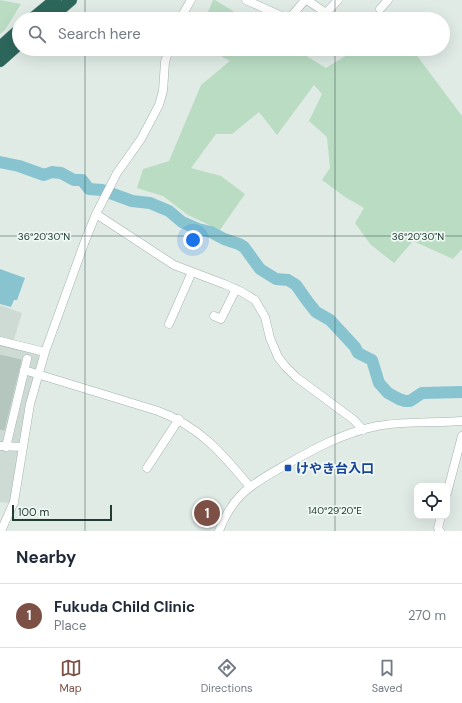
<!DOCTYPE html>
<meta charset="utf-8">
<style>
:root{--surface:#fff;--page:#f2f2f3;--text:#1f2937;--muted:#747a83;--line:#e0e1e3;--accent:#7d5046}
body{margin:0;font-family:"DM Sans","Noto Sans JP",sans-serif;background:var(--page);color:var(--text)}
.controls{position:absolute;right:12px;bottom:12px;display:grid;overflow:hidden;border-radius:8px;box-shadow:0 4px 16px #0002}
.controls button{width:36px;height:36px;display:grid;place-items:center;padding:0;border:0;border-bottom:1px solid var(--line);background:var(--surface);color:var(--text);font:20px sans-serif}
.scale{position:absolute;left:12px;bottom:10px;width:100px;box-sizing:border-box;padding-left:4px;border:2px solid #213b35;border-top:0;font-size:11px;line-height:14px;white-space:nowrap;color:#213b35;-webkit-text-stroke:3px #f0f8f4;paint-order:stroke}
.you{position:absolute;left:193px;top:240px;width:14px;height:14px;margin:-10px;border:3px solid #fff;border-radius:50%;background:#1a73e8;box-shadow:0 0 0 6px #1a73e833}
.badge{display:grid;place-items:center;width:26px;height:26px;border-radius:50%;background:var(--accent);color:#fff;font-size:13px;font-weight:700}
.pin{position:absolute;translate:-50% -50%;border:2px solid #fff;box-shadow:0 1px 4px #0006}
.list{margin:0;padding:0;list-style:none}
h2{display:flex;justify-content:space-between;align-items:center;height:52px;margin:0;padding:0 16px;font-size:17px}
h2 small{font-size:13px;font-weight:400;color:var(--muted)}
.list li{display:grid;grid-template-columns:26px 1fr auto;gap:12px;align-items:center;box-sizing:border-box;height:64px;padding:0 16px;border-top:1px solid var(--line)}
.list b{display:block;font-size:15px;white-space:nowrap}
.list p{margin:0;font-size:13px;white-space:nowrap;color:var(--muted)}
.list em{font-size:13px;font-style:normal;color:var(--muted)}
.icon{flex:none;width:22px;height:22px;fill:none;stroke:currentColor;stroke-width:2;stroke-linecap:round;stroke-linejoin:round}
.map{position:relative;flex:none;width:462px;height:531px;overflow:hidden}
.search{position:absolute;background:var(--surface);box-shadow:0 4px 16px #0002;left:12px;right:12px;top:12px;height:44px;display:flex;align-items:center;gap:10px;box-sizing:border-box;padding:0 14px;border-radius:22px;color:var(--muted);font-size:15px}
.sheet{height:116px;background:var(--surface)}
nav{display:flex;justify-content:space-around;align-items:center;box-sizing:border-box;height:56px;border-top:1px solid var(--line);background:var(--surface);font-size:11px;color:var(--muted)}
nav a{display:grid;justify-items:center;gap:2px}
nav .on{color:var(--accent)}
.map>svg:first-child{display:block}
</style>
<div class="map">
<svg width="462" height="531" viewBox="0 0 462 531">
<rect width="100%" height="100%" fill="#e0ebe6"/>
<!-- built -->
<path fill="#cedbd5" d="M 0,305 L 22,313 L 12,346 L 36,351 L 40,360 L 33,379 L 26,406 L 10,503 L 0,502 Z"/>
<!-- green -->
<path fill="#b9dcc3" d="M 0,0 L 21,4 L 5,30 L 0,34 Z
M 213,0 L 215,0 L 246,19 L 205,19 Z
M 208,49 L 295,49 L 326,68 L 357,49 L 412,49 L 462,116 L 462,249 L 453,259 L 413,241 L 394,263 L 370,244 L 355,223 L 364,208 L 345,197 L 322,180 L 330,168 L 327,137 L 309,121 L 322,94 L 314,85 L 277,135 L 259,112 L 232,134 L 216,134 L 191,168 L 221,176 L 245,194 L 220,230 L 188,215 L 163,196 L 137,188 L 143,169 L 169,161 L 201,85 L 230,61 Z"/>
<!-- water -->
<path fill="#88c4d0" d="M 0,269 L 25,278 L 17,300 L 14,300 L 11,307 L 0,304 Z"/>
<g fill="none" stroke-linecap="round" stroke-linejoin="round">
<!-- river -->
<path stroke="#88c4d0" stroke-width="12" d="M 0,162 L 19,166 L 44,175 L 52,172 L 61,173 L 74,180 L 82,180 L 89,189 L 102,190 L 132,201 L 150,203 L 169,211 L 182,222 L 198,229 L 211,232 L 224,239 L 239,244 L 244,247 L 260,269 L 276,279 L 288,280 L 296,285 L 308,302 L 316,312 L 330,320 L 355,347 L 358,353 L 372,360 L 379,383 L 388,393 L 399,399 L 405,401 L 410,401 L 422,393 L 462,392"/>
</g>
<!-- building -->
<path fill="#b5c6bf" stroke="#b3c5bd" d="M 0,355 L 21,360 L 4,430 L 0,429 Z
M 203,503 L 217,512 L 216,514 L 217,515 L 214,521 L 212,520 L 210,522 L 196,514 Z"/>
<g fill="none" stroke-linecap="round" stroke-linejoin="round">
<!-- minor casing -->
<g stroke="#a3b3ad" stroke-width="9">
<path id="minor" d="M 246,0 L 288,19
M 307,0 L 326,13 L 338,0
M 380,9 L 388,0
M 180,19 L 191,0
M 289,19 L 305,0
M 328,49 L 329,50
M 96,214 L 174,265 L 224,284 L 242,292 L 255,300 L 265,317 L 270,338 L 278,357 L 285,366 L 296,377 L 354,420 L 363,430
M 214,316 L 221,319 L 236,289
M 169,324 L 192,272
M 0,341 L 45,352
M 24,370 L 158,411 C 199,426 223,454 250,487
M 0,446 L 23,447
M 6,447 L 27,359
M 147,468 L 179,419
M 447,493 L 462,436
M 1,531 L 14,502 L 30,404 L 45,352 L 85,241 L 96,214 L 117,173 L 141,139 L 159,105 L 163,91 L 165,62 L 169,49
M 219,531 C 224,518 231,505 241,495 C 253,483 268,475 282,467 C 312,450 342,433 377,426 C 404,421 434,423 462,421
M 440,531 L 438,528 L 441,516"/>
</g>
<!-- highway casing -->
<g stroke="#c1c8c6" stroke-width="13">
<path id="highway" d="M 32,19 L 55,0
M 49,19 L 71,0
M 0,47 L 19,30
M 0,61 L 19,44"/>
</g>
<!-- minor -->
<use href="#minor" stroke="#fff" stroke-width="8"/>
<!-- highway -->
<use href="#highway" stroke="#2d675c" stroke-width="12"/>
</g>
<!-- ticks -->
<path fill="none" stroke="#213b35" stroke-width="1" stroke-opacity="0.45" d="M 85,0 L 85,19M 335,0 L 335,19M 85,49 L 85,531M 335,49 L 335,531M 0,236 L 462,236"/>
<!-- markers -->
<rect fill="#1a4fb4" stroke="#f0f8f4" stroke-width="1.5" x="284" y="464" width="8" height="8" rx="2"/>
<g text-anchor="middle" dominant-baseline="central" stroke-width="3.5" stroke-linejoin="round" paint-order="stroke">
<!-- transit labels -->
<g font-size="13" font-weight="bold" fill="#164399" stroke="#f0f8f4" text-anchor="start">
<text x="296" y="468">けやき台入口</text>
</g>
</g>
<g font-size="10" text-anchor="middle" fill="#213b35" stroke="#f0f8f4" stroke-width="3.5" stroke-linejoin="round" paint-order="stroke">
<text x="44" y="240">36°20'30"N</text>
<text x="418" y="240">36°20'30"N</text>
<text x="335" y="514">140°29'20"E</text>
</g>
</svg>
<div class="controls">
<button><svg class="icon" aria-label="locate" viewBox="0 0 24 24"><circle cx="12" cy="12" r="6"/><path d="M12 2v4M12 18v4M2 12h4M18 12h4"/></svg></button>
</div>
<div class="scale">100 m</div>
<div class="you"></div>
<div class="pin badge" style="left:207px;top:513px">1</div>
<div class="search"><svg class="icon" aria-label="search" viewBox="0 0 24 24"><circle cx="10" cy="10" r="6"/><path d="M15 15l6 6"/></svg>Search here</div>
</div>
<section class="sheet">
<h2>Nearby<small></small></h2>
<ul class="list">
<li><span class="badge">1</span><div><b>Fukuda Child Clinic</b><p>Place</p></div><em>270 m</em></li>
</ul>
</section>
<nav>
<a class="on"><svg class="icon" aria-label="map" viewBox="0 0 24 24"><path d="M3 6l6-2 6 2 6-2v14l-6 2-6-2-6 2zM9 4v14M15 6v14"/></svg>Map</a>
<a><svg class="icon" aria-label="directions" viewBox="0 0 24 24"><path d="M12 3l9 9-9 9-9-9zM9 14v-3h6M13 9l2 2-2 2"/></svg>Directions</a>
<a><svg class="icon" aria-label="saved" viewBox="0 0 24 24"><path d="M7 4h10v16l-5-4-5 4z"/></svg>Saved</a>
</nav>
